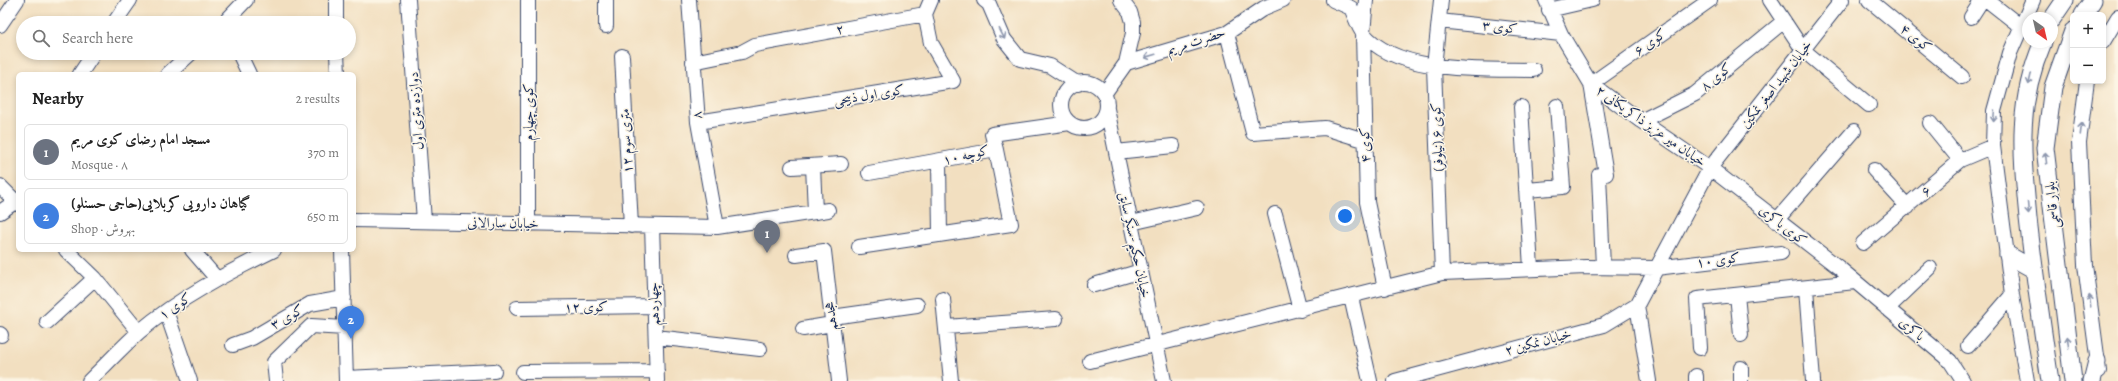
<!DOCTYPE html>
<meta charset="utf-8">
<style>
:root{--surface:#fff;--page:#f6f6f6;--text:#222;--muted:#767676;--line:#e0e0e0;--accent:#c8321e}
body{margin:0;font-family:Alegreya,Amiri,serif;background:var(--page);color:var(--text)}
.controls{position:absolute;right:12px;top:12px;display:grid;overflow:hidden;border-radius:6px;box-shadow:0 2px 6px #0003}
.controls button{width:36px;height:36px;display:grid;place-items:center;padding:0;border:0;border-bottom:1px solid var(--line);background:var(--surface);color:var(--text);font:20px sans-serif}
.compass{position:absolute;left:2022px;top:12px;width:36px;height:36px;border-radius:50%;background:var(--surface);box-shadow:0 2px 6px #0003;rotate:146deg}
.you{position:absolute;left:1345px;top:216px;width:14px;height:14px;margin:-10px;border:3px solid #fff;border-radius:50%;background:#1a73e8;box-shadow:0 0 0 6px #1a73e833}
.badge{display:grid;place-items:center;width:26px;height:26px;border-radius:50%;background:var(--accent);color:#fff;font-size:13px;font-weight:700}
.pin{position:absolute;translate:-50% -33px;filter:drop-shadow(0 1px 2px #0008)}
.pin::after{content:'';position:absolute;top:21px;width:14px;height:12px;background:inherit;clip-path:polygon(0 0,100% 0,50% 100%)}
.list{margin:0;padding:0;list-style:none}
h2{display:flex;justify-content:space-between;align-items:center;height:52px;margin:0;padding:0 16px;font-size:17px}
h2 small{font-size:13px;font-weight:400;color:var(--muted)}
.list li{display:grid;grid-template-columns:26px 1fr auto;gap:12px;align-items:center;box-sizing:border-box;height:56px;margin:0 8px 8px;padding:0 8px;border:1px solid var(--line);border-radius:6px}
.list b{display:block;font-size:15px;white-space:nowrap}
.list p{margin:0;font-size:13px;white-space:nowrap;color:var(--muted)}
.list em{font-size:13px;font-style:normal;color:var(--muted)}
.icon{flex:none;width:22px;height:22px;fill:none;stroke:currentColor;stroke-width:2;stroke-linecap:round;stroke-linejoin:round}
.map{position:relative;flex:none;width:2118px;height:381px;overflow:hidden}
.search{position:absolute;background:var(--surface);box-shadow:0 2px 6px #0003;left:16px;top:16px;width:340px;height:44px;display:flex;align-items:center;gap:10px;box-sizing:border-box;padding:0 14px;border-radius:22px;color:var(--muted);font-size:15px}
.panel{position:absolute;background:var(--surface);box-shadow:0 2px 6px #0003;left:16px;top:72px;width:340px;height:180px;border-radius:6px}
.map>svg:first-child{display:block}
</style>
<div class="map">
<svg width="2118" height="381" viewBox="0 0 2118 381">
<rect width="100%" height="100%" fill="#fcf5e5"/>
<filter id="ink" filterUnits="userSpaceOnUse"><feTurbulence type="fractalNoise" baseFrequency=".025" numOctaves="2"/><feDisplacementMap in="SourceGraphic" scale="8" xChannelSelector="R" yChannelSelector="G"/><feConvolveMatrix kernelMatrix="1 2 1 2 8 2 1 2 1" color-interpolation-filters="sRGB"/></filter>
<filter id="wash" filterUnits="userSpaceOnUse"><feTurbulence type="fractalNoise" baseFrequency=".012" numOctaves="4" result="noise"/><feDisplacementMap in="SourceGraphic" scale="16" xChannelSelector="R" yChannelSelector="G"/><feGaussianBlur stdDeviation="0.9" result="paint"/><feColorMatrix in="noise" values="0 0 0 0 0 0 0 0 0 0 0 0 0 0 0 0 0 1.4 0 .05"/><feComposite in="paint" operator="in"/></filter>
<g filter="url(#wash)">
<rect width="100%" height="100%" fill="#f2dfc0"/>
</g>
<g filter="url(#ink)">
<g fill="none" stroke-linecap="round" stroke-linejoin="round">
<!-- minor casing -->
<g stroke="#3b496d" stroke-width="16">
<path id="minor" d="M 336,0 L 336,23
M 408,0 L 424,221
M 528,0 L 528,224
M 606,0 L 606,26
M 689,0 L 698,122 L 717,227
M 984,0 L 989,4 L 1004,39 L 1020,59 L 1050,66 L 1078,84
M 1333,0 L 1351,8 C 1355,16 1358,27 1363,33 C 1397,75 1485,69 1534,70
M 1366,0 L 1363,33 L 1367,202 L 1385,288
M 1441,0 L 1434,67 L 1442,273
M 1546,0 L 1561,34 L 1591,84 L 1641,121 L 1710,168 L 1838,267 L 1950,361 L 1963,381
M 1770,0 L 1803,50 L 1869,105
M 1869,0 L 1962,77
M 1987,0 L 2015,22
M 1549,10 L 1592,0
M 1971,17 L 1982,0
M 1439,21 L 1561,34
M 114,23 L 130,0
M 224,23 L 246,0
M 0,25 L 17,0
M 1227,33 L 1253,133 L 1325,128 L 1364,140
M 2103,42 L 2118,17
M 239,53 L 249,74
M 337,53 L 338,74
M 622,56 L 631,226
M 693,62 L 742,52 L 755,45 L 925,14
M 1126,63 L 1227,33 L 1264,8 L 1283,0
M 80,74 L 94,53
M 168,74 L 191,53
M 2087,81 L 2079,142 L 2085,265 L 2099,371
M1061 105a23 23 0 1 1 46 0a23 23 0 1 1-46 0Z
M 1104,94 L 1126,63 L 1133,33 L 1133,22 L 1130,12 L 1121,0
M 1521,107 L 1531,268
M 1107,109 L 1164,381
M 1641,121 L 1695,94 L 1784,21
M 698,122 L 953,81 L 931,43 L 925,14 L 931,0
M 1930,123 L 1960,160
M 1116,152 L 1173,146
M 939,161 L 940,235
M 813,166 L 815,212
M 792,167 L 841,164
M 1874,170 L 1908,207
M 869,173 L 996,150 L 992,134 L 1070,123
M 0,186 L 18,204
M 1526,190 L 1563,187 L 1557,106
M 0,212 L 18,200
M 1275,214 L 1300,310
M 354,220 L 717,227 L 828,210
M 1776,221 L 1854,131
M 1131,223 L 1197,208
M 652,226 L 657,381
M 1863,243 L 1960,160 L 1993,146
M 859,247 L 1011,224 L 996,150
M 66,250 L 95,278 L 139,332
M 192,250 L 217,279
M 342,250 L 346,381
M 796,255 L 824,251 L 839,381
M 1603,267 L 1599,175 L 1606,174 L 1591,84 L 1710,0
M 1094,285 L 1141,271
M 1806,288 L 1813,381
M 1737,295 L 1741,335
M 1351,297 L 1370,381
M 943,299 L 951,381
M 1637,305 L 1649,381
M 517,308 L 654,306
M 1887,309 L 1930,268
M 166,311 L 190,381
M 832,317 L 917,305
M 47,322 L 95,278
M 946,327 L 1056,319
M 803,329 L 832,324
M 0,334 L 1,335
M 656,337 L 760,349
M 233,345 L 252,338 L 310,304 L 344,298
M 1968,346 L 2012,295
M 1700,348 L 1697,299 L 1855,282
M 1090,361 L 1442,273 L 1586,267 L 1656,268 L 1781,253
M 1741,368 L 1741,381
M 523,372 L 657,371
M 1696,376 L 1696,381
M 346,378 L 494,371
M 89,381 C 106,365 122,347 139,332 C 179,298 227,273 274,250
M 276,381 L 274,362 L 311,326 L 345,328
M 1395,381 L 1604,325 L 1637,305 L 1710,168 L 1842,0
M 2027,381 L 2012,295 L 1993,146 L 1994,111 L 2010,53 L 2033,0"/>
</g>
<!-- major casing -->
<g stroke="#3b496d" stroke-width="19">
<path id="major" d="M 2083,15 L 2093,0
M 2052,19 L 2065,0
M 2073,31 L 2053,87 L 2045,148 L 2073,381
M 2043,42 C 2016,105 2022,153 2028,218 C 2034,273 2042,327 2050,381
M 2008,255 L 2033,269
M 2092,381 L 2097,361"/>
</g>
<!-- minor -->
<use href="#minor" stroke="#fff" stroke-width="14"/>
<!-- major -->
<use href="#major" stroke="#fff" stroke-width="17"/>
</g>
<!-- one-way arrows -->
<defs><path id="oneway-shaft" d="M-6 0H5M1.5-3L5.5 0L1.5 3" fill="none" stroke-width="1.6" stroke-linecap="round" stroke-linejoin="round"/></defs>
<g stroke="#8d97ae">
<use href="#oneway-shaft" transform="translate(1002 34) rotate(63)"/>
<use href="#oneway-shaft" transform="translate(1150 56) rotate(164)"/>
<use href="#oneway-shaft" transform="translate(2030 79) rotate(103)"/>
<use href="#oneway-shaft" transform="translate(1994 116) rotate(94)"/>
<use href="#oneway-shaft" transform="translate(2081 129) rotate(-83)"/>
<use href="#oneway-shaft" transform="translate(2046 158) rotate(-96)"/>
<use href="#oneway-shaft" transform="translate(2028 208) rotate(85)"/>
<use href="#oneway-shaft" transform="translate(2090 301) rotate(-97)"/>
<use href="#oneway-shaft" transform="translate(2068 342) rotate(-97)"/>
</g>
</g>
<g text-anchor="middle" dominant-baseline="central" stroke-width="3" stroke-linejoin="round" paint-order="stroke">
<!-- street labels -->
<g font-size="14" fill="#1b2f5e" stroke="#fcf5e5">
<text transform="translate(1500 27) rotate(6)">کوی ۳</text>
<text transform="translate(840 29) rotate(-10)">۲</text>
<text transform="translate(1916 38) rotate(39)">کوی ۴</text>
<text transform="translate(1196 41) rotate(-18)">حضرت مریم</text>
<text transform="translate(1650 42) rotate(-35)">کوی ۶</text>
<text transform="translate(1716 77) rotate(-39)">کوی ۸</text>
<text transform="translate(1776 84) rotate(-52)">خیابان شهید اصغر نمکین</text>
<text transform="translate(869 95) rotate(-9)">کوی اول ذبیحی</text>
<text transform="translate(416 111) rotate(-94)">دوازده متری اول</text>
<text transform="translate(528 112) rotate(-90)">کوی چهارم</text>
<text transform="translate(697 115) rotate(-95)">۸</text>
<text transform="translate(1651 126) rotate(35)">۲ خیابان میر عزیز ذاکر یکانی</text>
<text transform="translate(1437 137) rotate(-92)">کوی ۶ (نیلوفر)</text>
<text transform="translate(626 141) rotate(-93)">۱۲ متری سوم</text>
<text transform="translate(1365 145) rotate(-92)">کوی ۴</text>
<text transform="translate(966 155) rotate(-13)">کوچه ۱۰</text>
<text transform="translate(1926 191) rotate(-41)">۶</text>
<text transform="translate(2052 205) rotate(-96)">بلوار قاسمی</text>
<text transform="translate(503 223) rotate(1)">خیابان سارالانی</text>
<text transform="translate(1783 225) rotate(38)">کوی باکری</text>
<text transform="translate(1135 245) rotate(78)">خیابان حکیم-سنگر سابق</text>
<text transform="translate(1718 260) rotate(-7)">کوی ۱۰</text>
<text transform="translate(654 304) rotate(-92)">چهاردهم</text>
<text transform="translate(175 306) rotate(-34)">کوی ۱</text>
<text transform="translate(586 307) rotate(-1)">کوی ۱۲</text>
<text transform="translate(831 316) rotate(-97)">هجدهم</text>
<text transform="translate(287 317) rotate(-30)">کوی ۳</text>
<text transform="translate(1912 329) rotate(40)">باکری</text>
<text transform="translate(1538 342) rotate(-15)">خیابان نمکین ۲</text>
</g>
</g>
</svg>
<div class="controls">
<button>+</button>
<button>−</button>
</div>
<svg class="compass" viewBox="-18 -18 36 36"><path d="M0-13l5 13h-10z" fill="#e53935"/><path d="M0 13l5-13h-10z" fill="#767676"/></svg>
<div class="you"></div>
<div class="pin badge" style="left:767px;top:253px;background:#6b7280">1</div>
<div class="pin badge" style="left:351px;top:339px;background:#3f7fe0">2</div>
<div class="search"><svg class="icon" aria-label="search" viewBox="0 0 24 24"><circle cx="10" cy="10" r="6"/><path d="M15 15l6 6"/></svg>Search here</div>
<section class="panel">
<h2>Nearby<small>2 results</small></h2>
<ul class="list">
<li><span class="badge" style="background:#6b7280">1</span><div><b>مسجد امام رضای کوی مریم</b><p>Mosque · ۸</p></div><em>370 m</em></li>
<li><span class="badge" style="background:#3f7fe0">2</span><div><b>گیاهان دارویی کربلایی(حاجی حسنلو)</b><p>Shop · بهروش</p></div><em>650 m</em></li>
</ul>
</section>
</div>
